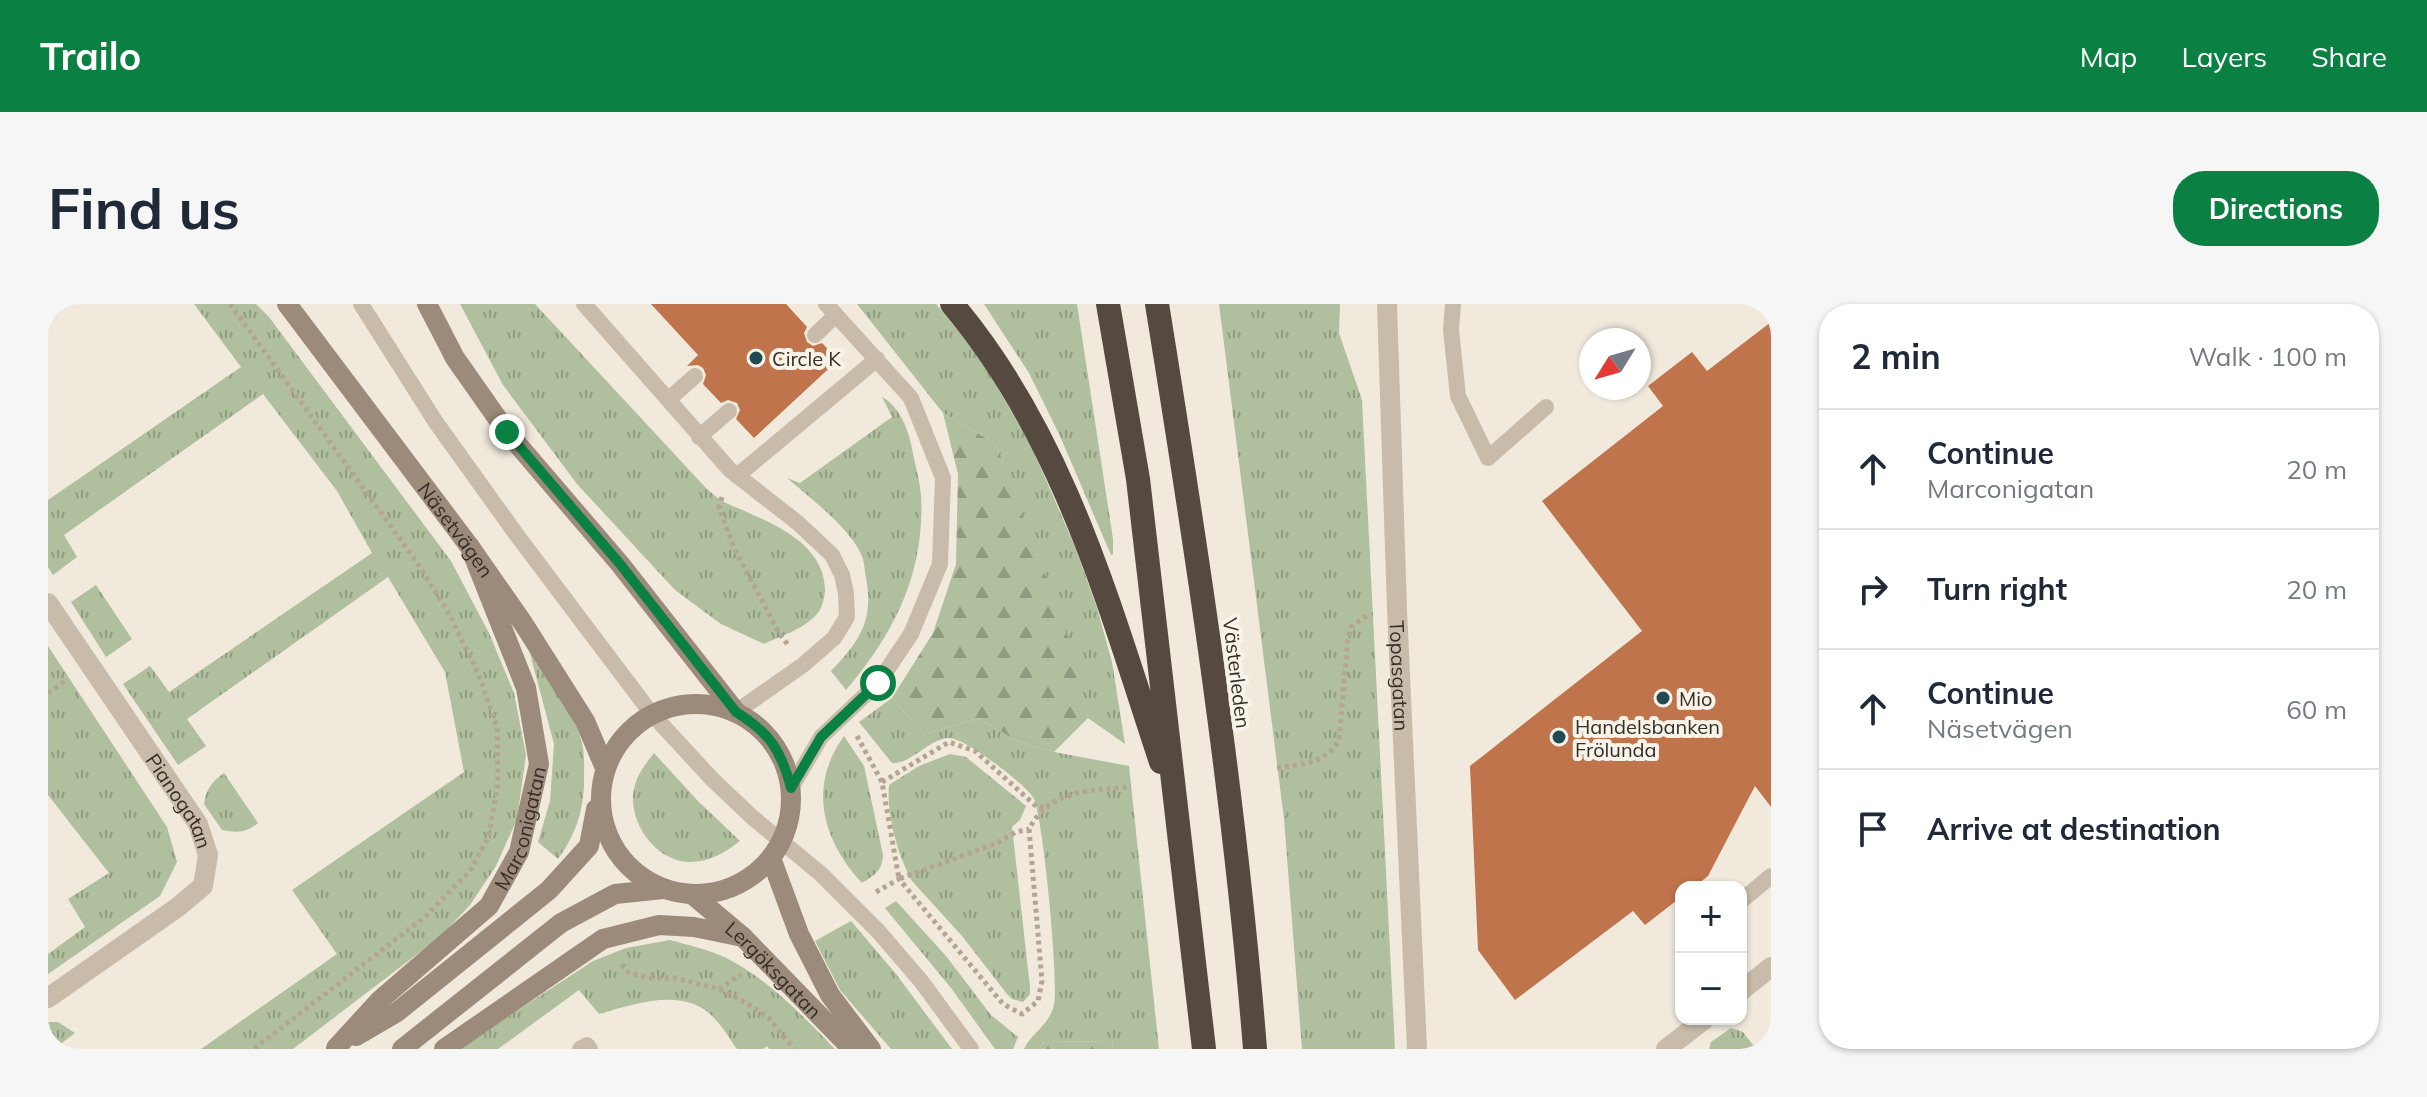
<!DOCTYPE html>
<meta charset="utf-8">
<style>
:root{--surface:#fff;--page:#f6f6f7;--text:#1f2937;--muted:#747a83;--line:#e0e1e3;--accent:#0b8043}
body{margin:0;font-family:Mulish,sans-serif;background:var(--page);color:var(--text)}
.controls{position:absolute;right:24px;bottom:24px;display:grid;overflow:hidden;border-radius:16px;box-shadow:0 2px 6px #0004}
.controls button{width:72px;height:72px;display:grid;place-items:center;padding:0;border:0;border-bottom:2px solid var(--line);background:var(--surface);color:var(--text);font:40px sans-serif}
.compass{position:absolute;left:1531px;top:24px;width:72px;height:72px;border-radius:50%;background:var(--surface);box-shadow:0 2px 6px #0004;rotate:233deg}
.stop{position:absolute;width:24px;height:24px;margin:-18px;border:6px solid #0b8043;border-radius:50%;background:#fff}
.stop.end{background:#0b8043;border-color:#fff;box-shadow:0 2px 8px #0008}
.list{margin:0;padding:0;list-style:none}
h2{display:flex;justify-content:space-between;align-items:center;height:104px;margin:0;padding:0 32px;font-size:34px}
h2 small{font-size:26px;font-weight:400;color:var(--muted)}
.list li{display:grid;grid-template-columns:52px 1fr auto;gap:24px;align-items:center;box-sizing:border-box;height:120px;padding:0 32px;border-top:2px solid var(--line)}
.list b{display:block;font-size:30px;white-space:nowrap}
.list p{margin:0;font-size:26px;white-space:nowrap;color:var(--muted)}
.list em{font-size:26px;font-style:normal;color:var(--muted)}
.icon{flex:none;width:44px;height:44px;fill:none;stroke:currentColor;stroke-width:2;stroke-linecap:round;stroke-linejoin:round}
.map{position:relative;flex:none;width:1723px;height:745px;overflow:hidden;border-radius:32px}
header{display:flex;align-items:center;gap:48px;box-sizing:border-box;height:112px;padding:0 40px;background:var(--accent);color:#fff}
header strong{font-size:38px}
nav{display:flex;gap:44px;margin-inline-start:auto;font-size:28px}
.intro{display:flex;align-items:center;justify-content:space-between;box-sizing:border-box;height:192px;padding:0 48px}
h1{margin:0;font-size:56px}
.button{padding:20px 36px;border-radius:32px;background:var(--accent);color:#fff;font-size:28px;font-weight:700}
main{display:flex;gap:48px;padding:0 48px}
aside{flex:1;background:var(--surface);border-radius:32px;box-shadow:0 2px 6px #0004}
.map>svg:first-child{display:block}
</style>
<header>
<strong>Trailo</strong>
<nav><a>Map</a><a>Layers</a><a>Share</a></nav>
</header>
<div class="intro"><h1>Find us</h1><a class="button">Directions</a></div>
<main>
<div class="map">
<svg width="1723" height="745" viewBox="0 0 1723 745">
<defs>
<pattern id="grass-tufts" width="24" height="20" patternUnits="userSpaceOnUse" patternTransform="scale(2)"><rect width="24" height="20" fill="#b0bf9d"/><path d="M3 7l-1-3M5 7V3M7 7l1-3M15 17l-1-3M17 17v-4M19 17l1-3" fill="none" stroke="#909c80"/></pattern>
<pattern id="forest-firs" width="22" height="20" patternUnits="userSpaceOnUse" patternTransform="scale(2)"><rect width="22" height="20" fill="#b0bf9d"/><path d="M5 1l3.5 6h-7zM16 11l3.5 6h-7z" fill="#909c80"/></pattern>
</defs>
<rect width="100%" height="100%" fill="#f1e9dc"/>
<!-- grass -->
<path fill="url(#grass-tufts)" d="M 146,0 L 208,0 L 221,13 L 403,257 L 441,329 L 466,389 L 478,451 L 469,515 L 448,562 L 422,601 L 393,632 L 245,745 L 153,745 L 289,650 L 244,586 L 416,468 L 397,368 L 340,273 L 139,415 L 158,442 L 130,461 L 75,380 L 102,362 L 121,388 L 324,249 L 289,187 L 215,90 L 16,231 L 29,253 L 5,271 L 0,263 L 0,196 L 193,63 Z
M 412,0 L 487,0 L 657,183 C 663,188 669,194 676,198 C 715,216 777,235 777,287 C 776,297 773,308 765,314 C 752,326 731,333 716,340 L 673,320 L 627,286 L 529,180 L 455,81 Z
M 809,0 L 888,0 L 931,52 L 983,141 L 1027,243 L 1049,304 L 1064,358 L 1077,440 L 1040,414 L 1024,346 L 948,140 L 895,109 Z
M 936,0 L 1029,0 L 1065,235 L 1065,250 L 1063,251 L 1012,132 L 981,69 Z
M 1171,0 L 1292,0 L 1291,29 L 1314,96 L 1347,745 L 1254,745 L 1236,515 Z
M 834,93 C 853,103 862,130 865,150 C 868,164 872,178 873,192 C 877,269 846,330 798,386 L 783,367 C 809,340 825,319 819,280 C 817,272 817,263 815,255 C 806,227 761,193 739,174 L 752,179 L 844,113 Z
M 48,281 L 84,335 L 58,353 L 23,298 Z
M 0,342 L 119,523 L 129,558 L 112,592 L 0,670 L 0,650 L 37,623 L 20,595 L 61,569 L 0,491 Z
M 480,342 C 498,371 527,406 534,439 C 537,453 536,467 536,482 C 534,512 527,531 510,555 L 490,538 L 502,497 L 506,440 Z
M 844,394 L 876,431 L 930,414 L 969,437 L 1006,448 L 1081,462 L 1111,745 L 1064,745 L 1065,737 L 997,738 L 990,745 L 976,745 C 984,728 1002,721 1006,700 C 1011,679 995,508 985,493 C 975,479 917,433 900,434 C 879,436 864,460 844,459 L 811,418 Z
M 796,432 L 816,462 L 835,551 C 834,567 827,571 814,579 C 775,537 759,483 796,432 Z
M 606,449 L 649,496 L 692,537 C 677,549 661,558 641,558 C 606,557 577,514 587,481 C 590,469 598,459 606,449 Z
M 902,450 L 918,453 L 978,502 L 972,516 L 964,523 L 982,683 L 982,690 L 975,698 L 964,695 L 959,690 L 914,632 L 864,577 C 850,552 838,509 841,481 L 871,462 Z
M 176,469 L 210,519 C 198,529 190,529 174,526 L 156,500 C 158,485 164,478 176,469 Z
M 848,597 L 898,652 L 943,711 L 970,733 L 965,745 L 947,745 L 903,684 L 837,604 Z
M 803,617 L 848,670 L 904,745 L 843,745 L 792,686 L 767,637 Z
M 622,636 C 640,641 659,645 676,653 C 718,673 754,711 787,745 L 721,745 L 719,742 L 715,745 L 689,745 C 682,735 675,723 666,714 C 637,682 586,700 551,710 L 531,686 L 450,745 L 411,745 L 545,657 L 578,644 Z
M 0,718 L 10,718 L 27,729 L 6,745 L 0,745 Z
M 1683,724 L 1695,728 L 1708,745 L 1661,745 L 1663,738 Z"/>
<!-- forest -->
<path fill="url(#forest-firs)" d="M 895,109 L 948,140 L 1025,346 L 1040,414 L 1006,448 L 969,437 L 930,414 L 876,431 L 844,394 L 885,329 L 908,260 L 910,170 Z
M 1065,737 L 1064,745 L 990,745 L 997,738 Z"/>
<!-- building -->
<path fill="#bf744b" d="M 603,0 L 738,0 L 759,23 L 756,29 L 759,38 L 765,42 L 774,39 L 790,56 L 706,134 L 688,115 L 692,106 L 689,99 L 680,96 L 673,99 L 655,80 L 658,71 L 655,64 L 650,61 L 639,62 L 650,51 Z
M 1723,18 L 1723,503 L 1707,482 L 1660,572 L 1646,583 L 1633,583 L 1633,593 L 1597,621 L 1585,607 L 1467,696 L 1430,646 L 1422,462 L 1594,327 L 1494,197 L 1615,102 L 1600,82 L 1644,48 L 1659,67 Z"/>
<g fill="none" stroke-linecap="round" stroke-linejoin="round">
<!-- path -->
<path stroke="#b4a593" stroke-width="5" stroke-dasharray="4 4" stroke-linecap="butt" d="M 182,0 L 368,257 L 399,306 L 430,369 L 449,424 L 450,479 L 440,534 L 421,568 L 379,611 L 206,745
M 674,193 L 671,204 L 687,246 L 730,327 L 740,341
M 0,389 L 19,376
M 809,432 L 834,478 L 851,575 L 949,539 L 968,528 L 981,525
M 1229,464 C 1255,460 1277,460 1291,436 L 1300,335 L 1303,323 L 1321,310
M 834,478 L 901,438 L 927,447 L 989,503 L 998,503
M 828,588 L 851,575 L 955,700 L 974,710 L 990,697 L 994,677 L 981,525 C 1003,484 1042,487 1083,483
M 574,660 L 581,669 L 602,674 L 627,674 L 671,685 L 695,697 L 721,714 L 746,745
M 671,685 L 693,670"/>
<!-- lane -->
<path stroke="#c8bba9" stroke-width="16" d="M 313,0 L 387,117 L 468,230 L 603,409 L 665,476 L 704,513 L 773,570 L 830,627 L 873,677 L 923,745
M 536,0 L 682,166 L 750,219 L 784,251 L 794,271 L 798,289 L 799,313 L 786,334 L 755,361 L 688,408
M 1405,0 L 1403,26 L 1410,92 L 1440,154 L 1498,103
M 767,31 L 788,11
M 621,95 L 647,72
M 651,133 L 681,107
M 689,172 L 829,55
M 743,484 L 773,433 L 830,379 L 863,330 L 892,260 L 895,174 L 863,94 L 778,0
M 1693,597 L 1723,572
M 532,745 L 539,741 L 542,745"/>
<!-- street -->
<g stroke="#c8bba9" stroke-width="20">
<path id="s1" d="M 1339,0 L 1349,305 L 1369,745"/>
<path id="s2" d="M 0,299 L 150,520 L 160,551 L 155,582 L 130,603 L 0,694"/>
<path d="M 1693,687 L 1723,663"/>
<path d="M 1618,745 L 1657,715"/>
</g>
<!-- secondary -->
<g stroke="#9c8a7a" stroke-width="20">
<path id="s3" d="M 239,0 L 422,243 L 475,319 L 537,417 L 557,464"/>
<path d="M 379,0 L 407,54 L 459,128 L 572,260 L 688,408"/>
<circle cx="648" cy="495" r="95"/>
<path d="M 723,554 L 751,630 L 782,691 L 823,745"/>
<path id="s4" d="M 645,591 L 695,633 L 804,745"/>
<path d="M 308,732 L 349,708 L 501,586 L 541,542 L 548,505"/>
<path id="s5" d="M 288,744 L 332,696 L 441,602 L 471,548 L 491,460 L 478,384 L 422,243"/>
<path d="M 354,745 L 513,619 L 567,590 L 615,585"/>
<path d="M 396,745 L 555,635 L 611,621 L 646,623 L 695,633"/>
</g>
<!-- highway -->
<path stroke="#564940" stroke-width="24" d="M 904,0 C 1015,131 1060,298 1113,458
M 1060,0 L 1090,175 L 1156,745
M 1109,0 C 1149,247 1187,495 1207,745"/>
</g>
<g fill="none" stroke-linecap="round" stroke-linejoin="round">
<!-- route -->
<path stroke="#0b8043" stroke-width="10" d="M 459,128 L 572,260 L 688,408 C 722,429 733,446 743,484 L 773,433 L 830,379"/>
</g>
<!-- markers -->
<g fill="#204b55" stroke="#f8f3e8" stroke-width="3">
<circle cx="708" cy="54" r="8"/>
<circle cx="1615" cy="394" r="8"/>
<circle cx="1511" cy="433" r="8"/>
</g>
<g text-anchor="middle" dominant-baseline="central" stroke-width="8" stroke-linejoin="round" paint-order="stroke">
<!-- poi labels -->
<g font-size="20" fill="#352e28" stroke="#f8f3e8" text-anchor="start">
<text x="724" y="54">Circle K</text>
<text x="1631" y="394">Mio</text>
<text x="1527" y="422">Handelsbanken<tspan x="1527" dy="23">Frölunda</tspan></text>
</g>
<!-- street labels -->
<g font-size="20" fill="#352e28" stroke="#f8f3e8">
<text stroke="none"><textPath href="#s3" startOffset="282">Näsetvägen</textPath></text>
<text transform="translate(1189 369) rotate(83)">Västerleden</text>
<text stroke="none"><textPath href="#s1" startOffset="372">Topasgatan</textPath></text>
<text stroke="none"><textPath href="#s2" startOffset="238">Pianogatan</textPath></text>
<text stroke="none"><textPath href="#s5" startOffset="294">Marconigatan</textPath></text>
<text stroke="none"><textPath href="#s4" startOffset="110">Lergöksgatan</textPath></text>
</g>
</g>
</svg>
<div class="controls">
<button>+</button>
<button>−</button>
</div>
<svg class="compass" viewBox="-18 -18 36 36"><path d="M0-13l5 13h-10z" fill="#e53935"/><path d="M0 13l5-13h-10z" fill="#747a83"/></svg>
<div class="stop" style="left:830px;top:379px"></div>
<div class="stop end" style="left:459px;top:128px"></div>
</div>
<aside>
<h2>2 min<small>Walk · 100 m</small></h2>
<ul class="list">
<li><svg class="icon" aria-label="ahead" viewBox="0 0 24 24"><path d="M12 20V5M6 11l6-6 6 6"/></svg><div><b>Continue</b><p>Marconigatan</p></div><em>20 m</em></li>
<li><svg class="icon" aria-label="right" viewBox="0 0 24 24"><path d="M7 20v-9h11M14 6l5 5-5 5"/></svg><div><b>Turn right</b></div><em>20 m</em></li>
<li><svg class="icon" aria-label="ahead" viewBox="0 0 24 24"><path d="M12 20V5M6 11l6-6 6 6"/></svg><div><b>Continue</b><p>Näsetvägen</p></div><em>60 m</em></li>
<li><svg class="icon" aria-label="arrive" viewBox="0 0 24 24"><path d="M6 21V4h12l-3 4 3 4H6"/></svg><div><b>Arrive at destination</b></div></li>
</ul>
</aside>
</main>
